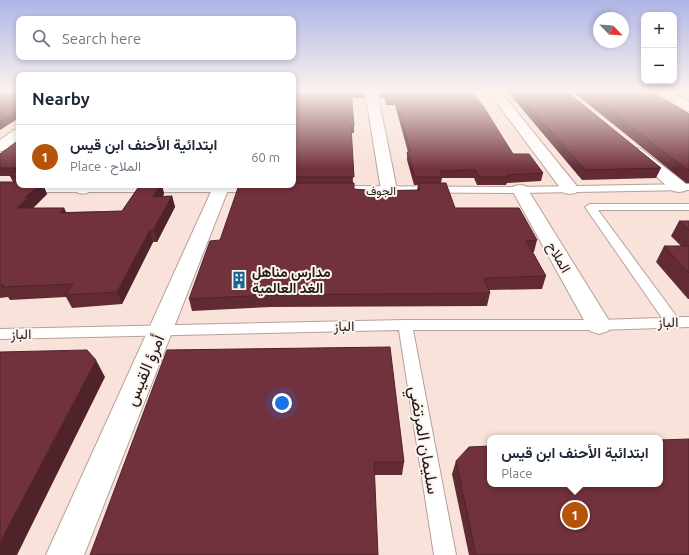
<!DOCTYPE html>
<meta charset="utf-8">
<style>
:root{--surface:#fff;--page:#f6f6f7;--text:#1f2937;--muted:#747a83;--line:#e0e1e3;--accent:#b45309}
body{margin:0;font-family:Ubuntu,Vazirmatn,sans-serif;background:var(--page);color:var(--text)}
.controls{position:absolute;right:12px;top:12px;display:grid;overflow:hidden;border-radius:8px;box-shadow:0 2px 6px #0003}
.controls button{width:36px;height:36px;display:grid;place-items:center;padding:0;border:0;border-bottom:1px solid var(--line);background:var(--surface);color:var(--text);font:20px sans-serif}
.compass{position:absolute;left:593px;top:12px;width:36px;height:36px;border-radius:50%;background:var(--surface);box-shadow:0 2px 6px #0003;rotate:115deg}
.you{position:absolute;left:282px;top:403px;width:14px;height:14px;margin:-10px;border:3px solid #fff;border-radius:50%;background:#1a73e8;box-shadow:0 0 0 6px #1a73e833}
.badge{display:grid;place-items:center;width:26px;height:26px;border-radius:50%;background:var(--accent);color:#fff;font-size:13px;font-weight:700}
.pin{position:absolute;translate:-50% -50%;border:2px solid #fff;box-shadow:0 1px 4px #0006}
.popup{position:absolute;left:487px;top:435px;width:176px;height:52px;box-sizing:border-box;display:grid;place-content:center;border-radius:8px;background:var(--surface);filter:drop-shadow(0 1px 3px #0005);font-size:13px;white-space:nowrap;color:var(--muted)}
.popup b{font-size:15px;color:var(--text)}
.popup::after{content:'';position:absolute;left:50%;top:100%;margin-left:-8px;border:8px solid transparent;border-top-color:var(--surface)}
.list{margin:0;padding:0;list-style:none}
h2{display:flex;justify-content:space-between;align-items:center;height:52px;margin:0;padding:0 16px;font-size:17px}
h2 small{font-size:13px;font-weight:400;color:var(--muted)}
.list li{display:grid;grid-template-columns:26px 1fr auto;gap:12px;align-items:center;box-sizing:border-box;height:64px;padding:0 16px;border-top:1px solid var(--line)}
.list b{display:block;font-size:15px;white-space:nowrap}
.list p{margin:0;font-size:13px;white-space:nowrap;color:var(--muted)}
.list em{font-size:13px;font-style:normal;color:var(--muted)}
.icon{flex:none;width:22px;height:22px;fill:none;stroke:currentColor;stroke-width:2;stroke-linecap:round;stroke-linejoin:round}
.map{position:relative;flex:none;width:689px;height:555px;overflow:hidden}
.search{position:absolute;background:var(--surface);box-shadow:0 2px 6px #0003;left:16px;top:16px;width:280px;height:44px;display:flex;align-items:center;gap:10px;box-sizing:border-box;padding:0 14px;border-radius:8px;color:var(--muted);font-size:15px}
.panel{position:absolute;background:var(--surface);box-shadow:0 2px 6px #0003;left:16px;top:72px;width:280px;height:116px;border-radius:8px}
.map>svg:first-child{display:block}
</style>
<div class="map">
<svg width="689" height="555" viewBox="0 0 689 555">
<rect width="100%" height="100%" fill="#f8e2d9"/>
<g fill="none" stroke-linecap="round" stroke-linejoin="round">
<!-- lane casing -->
<g stroke="#b6a198" stroke-width="2">
<path id="lane" d="M 689,184 L 689,190 L 520,193 L 340,192 L 335,189 L 340,186 L 520,187 Z
M 0,186 L 254,186 L 259,189 L 254,192 L 0,192 Z
M 590,204 L 689,204 L 689,210 L 598,210 L 677,317 L 689,317 L 689,327 L 599,330 L 413,330 L 456,555 L 434,555 L 399,330 L 0,339 L 0,329 L 405,320 L 599,320 L 662,318 L 585,207 Z"/>
</g>
<!-- street casing -->
<g stroke="#b6a198" stroke-width="2">
<path id="street" d="M 365,91 L 377,91 L 397,190 L 395,194 L 389,195 L 383,194 L 381,190 Z
M 488,91 L 500,91 L 576,185 L 578,189 L 576,193 L 570,194 L 564,193 Z
M 19,129 L 19,139 L 5,150 L 0,151 L 0,140 L 14,130 Z
M 636,148 L 641,149 L 685,183 L 687,187 L 685,191 L 679,192 L 673,191 L 631,155 L 629,152 L 631,149 Z
M 79,185 L 96,185 C 91,192 87,195 78,193 L 76,189 Z
M 214,185 L 230,185 L 84,555 L 46,555 Z
M 520,185 L 526,186 L 528,190 L 608,319 L 611,325 L 608,331 L 599,334 L 590,331 L 512,190 L 514,186 Z"/>
</g>
<!-- primary casing -->
<g stroke="#b6a198" stroke-width="2">
<path id="primary" d="M 655,91 L 669,91 L 689,102 L 689,111 L 685,110 Z"/>
</g>
<!-- lane -->
<use href="#lane" fill="#fff" fill-rule="evenodd"/>
<!-- street -->
<use href="#street" fill="#fff" fill-rule="evenodd"/>
<!-- primary -->
<use href="#primary" fill="#fff" fill-rule="evenodd"/>
</g>
<!-- wall -->
<path fill="#622b34" d="M 293,91 L 365,91 L 365,98 L 352,98 L 354,126 L 354,133 L 351,133 L 353,183 L 354,189 L 366,191 L 417,190 L 418,185 L 414,185 L 407,160 L 407,152 L 408,152 L 395,105 L 386,105 L 384,98 L 380,98 L 378,91 L 471,91 L 513,154 L 543,173 L 541,181 L 507,183 L 506,185 L 477,185 L 474,178 L 442,178 L 441,183 L 455,208 L 537,240 L 534,252 L 533,252 L 546,276 L 542,289 L 489,290 L 490,293 L 487,306 L 271,307 L 192,311 L 189,299 L 220,240 L 293,185 Z
M 507,91 L 566,91 L 661,168 L 656,178 L 582,180 Z
M 572,91 L 650,91 L 689,114 L 689,183 L 686,183 Z
M 19,140 L 19,185 L 43,185 L 47,194 L 33,208 L 64,208 L 66,212 L 122,211 L 140,185 L 162,185 L 164,194 L 163,196 L 172,196 L 175,207 L 157,242 L 153,242 L 122,304 L 72,308 L 66,297 L 10,300 L 8,297 L 0,298 L 0,182 L 13,182 L 10,176 L 0,176 L 0,154 Z
M 679,221 L 689,221 L 689,299 L 688,299 L 656,262 L 664,246 L 681,246 L 671,236 Z
M 167,350 L 404,462 L 402,475 L 375,475 Z
M 456,461 L 689,555 L 469,555 L 452,474 Z"/>
<!-- shaded-wall -->
<path fill="#50232b" d="M 19,109 L 19,118 L 0,130 L 0,121 Z
M 39,185 L 43,185 L 47,194 L 33,208 L 34,210 L 17,208 L 25,198 Z
M 160,185 L 162,185 L 164,194 L 156,208 L 153,197 Z
M 172,196 L 175,207 L 157,242 L 153,230 Z
M 64,208 L 69,219 L 60,213 Z
M 150,230 L 153,242 L 122,304 L 117,292 Z
M 96,360 L 105,377 L 17,555 L 0,555 L 0,542 Z"/>
<!-- building -->
<path fill="#72323d" stroke="#50232b" d="M 0,91 L 19,91 L 19,109 L 0,121 Z
M 293,91 L 365,91 L 351,92 L 354,126 L 351,126 L 354,177 L 293,177 Z
M 380,91 L 471,91 L 483,106 L 513,154 L 529,154 L 543,173 L 507,175 L 508,177 L 479,177 L 476,170 L 440,171 L 442,177 L 415,177 L 407,152 L 411,152 L 395,99 L 386,99 L 385,91 Z
M 516,91 L 566,91 L 661,168 L 585,170 Z
M 585,91 L 650,91 L 689,114 L 689,171 Z
M 19,140 L 19,168 L 0,168 L 0,154 Z
M 19,169 L 19,176 L 10,176 Z
M 0,182 L 19,182 L 19,185 L 39,185 L 25,198 L 28,198 L 17,208 L 64,208 L 60,213 L 122,211 L 140,185 L 160,185 L 153,197 L 172,196 L 153,230 L 150,230 L 117,292 L 65,295 L 73,284 L 2,287 L 4,285 L 0,285 Z
M 293,183 L 354,183 L 354,189 L 366,190 L 366,191 L 420,190 L 418,183 L 446,183 L 455,208 L 519,208 L 537,240 L 526,241 L 546,276 L 484,278 L 490,293 L 269,295 L 189,299 L 210,241 L 220,240 L 239,185 L 293,185 Z
M 679,221 L 689,221 L 689,230 Z
M 664,246 L 689,246 L 689,273 Z
M 390,347 L 404,462 L 374,462 L 378,555 L 90,555 L 167,350 Z
M 87,350 L 96,360 L 0,542 L 0,352 Z
M 689,439 L 689,555 L 476,555 L 456,461 L 469,447 L 490,446 L 490,484 L 660,484 L 660,440 Z"/>
<!-- sky -->
<linearGradient id="sky" x2="0" y2="1"><stop stop-color="#aeb5e6"/><stop offset="0.54" stop-color="#fcf2ee"/><stop offset="1" stop-color="#fcf2ee" stop-opacity="0"/></linearGradient>
<rect width="689" height="169" fill="url(#sky)"/>
<!-- icons -->
<defs>
<g id="building-bare" transform="scale(1.38)"><path d="M-4-6H4V6H1V3H-1V6H-4ZM-2.5-4.3h1.7v1.8h-1.7ZM.8-4.3h1.7v1.8H.8ZM-2.5-1h1.7V.8h-1.7ZM.8-1h1.7V.8H.8Z" fill="#166899" stroke="#fcf3ef" stroke-width="2.5" paint-order="stroke"/></g>
</defs>
<g fill-rule="evenodd">
<use href="#building-bare" x="239" y="280"/>
</g>
<g text-anchor="middle" dominant-baseline="central" stroke-width="4" stroke-linejoin="round" paint-order="stroke">
<!-- far-street labels -->
<g font-size="12" fill="#1f1815" stroke="#fcf3ef">
<text x="381" y="190">الجوف</text>
</g>
<!-- street labels -->
<g font-size="14" fill="#1f1815" stroke="#fcf3ef">
<text transform="translate(559 257) rotate(60)">الملاح</text>
<text transform="translate(668 322) rotate(-1)">الباز</text>
<text transform="translate(344 326) rotate(-1)">الباز</text>
<text transform="translate(21 334) rotate(-1)">الباز</text>
</g>
<!-- poi labels -->
<g font-size="14" font-weight="bold" fill="#1f1815" stroke="#fcf3ef" text-anchor="start">
<text x="252" y="272">مدارس مناهل<tspan x="252" dy="16">الغد العالمية</tspan></text>
</g>
<!-- near-street labels -->
<g font-size="17" fill="#1f1815" stroke="#fcf3ef">
<text transform="translate(144 370) rotate(-67)">أمرؤ القيس</text>
<text transform="translate(425 440) rotate(80)">سليمان المرتضي</text>
</g>
</g>
</svg>
<div class="controls">
<button>+</button>
<button>−</button>
</div>
<svg class="compass" viewBox="-18 -18 36 36"><path d="M0-13l5 13h-10z" fill="#e53935"/><path d="M0 13l5-13h-10z" fill="#747a83"/></svg>
<div class="you"></div>
<div class="pin badge" style="left:575px;top:515px">1</div>
<div class="popup"><b>ابتدائية الأحنف ابن قيس</b>Place</div>
<div class="search"><svg class="icon" aria-label="search" viewBox="0 0 24 24"><circle cx="10" cy="10" r="6"/><path d="M15 15l6 6"/></svg>Search here</div>
<section class="panel">
<h2>Nearby<small></small></h2>
<ul class="list">
<li><span class="badge">1</span><div><b>ابتدائية الأحنف ابن قيس</b><p>Place · الملاح</p></div><em>60 m</em></li>
</ul>
</section>
</div>
